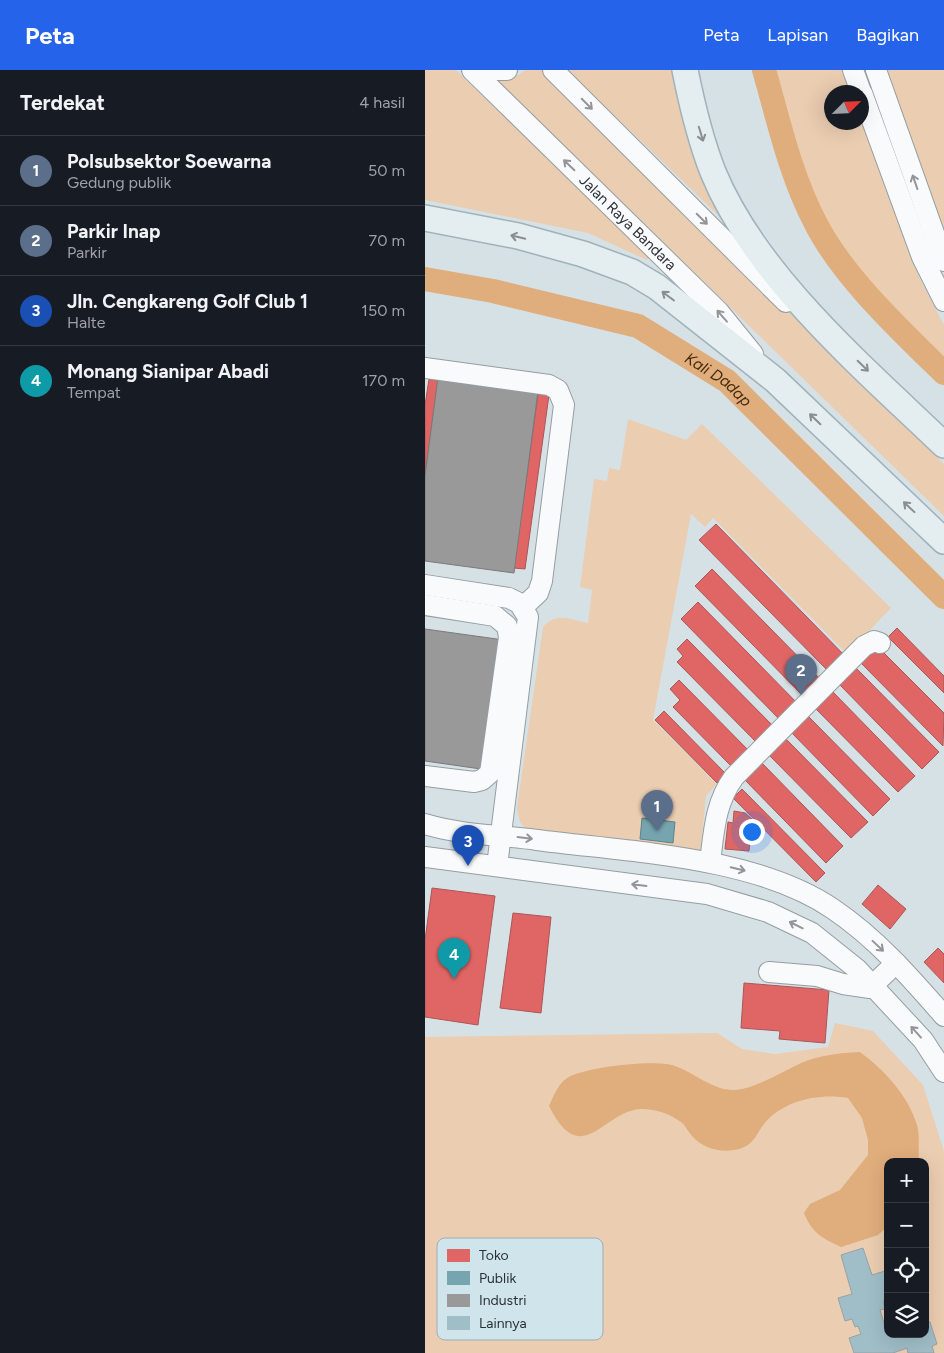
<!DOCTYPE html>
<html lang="id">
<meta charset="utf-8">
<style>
:root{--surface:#171b24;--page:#20242c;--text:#f1f3f6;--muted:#9ea1a6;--line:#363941;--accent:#2563eb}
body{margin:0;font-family:Figtree,sans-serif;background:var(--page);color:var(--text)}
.controls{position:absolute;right:15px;bottom:15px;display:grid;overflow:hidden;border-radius:10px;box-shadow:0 5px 20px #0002}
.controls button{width:45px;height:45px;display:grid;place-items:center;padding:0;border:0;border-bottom:1px solid var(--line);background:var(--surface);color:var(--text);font:25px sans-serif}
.compass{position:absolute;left:399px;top:15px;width:45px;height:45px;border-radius:50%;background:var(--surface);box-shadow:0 5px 20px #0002;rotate:66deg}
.you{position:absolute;left:326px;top:761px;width:18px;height:18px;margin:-12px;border:4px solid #fff;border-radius:50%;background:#1a73e8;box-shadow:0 0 0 8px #1a73e833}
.badge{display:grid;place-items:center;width:32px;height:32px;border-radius:50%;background:var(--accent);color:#fff;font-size:16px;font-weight:700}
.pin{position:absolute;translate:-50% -41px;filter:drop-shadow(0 1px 2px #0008)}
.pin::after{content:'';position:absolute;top:26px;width:18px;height:15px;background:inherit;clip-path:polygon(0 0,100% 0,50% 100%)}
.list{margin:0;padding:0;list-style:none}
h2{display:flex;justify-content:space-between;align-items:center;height:65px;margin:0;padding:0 20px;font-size:21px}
h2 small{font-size:16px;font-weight:400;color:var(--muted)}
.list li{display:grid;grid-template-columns:32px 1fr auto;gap:15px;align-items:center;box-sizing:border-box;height:70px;padding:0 20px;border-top:1px solid var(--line)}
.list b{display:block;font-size:19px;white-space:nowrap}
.list p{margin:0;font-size:16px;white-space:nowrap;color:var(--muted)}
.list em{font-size:16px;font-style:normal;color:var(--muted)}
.icon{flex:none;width:28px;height:28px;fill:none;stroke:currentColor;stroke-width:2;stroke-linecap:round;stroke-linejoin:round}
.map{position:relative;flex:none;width:519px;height:1283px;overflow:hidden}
header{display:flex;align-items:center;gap:30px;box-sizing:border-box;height:70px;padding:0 25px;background:var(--accent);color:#fff}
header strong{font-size:24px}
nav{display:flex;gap:28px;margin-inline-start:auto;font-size:18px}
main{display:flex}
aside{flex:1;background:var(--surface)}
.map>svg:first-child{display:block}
</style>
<header>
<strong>Peta</strong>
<nav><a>Peta</a><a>Lapisan</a><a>Bagikan</a></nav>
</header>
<main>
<aside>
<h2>Terdekat<small>4 hasil</small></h2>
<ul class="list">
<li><span class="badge" style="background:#5c6f8a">1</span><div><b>Polsubsektor Soewarna</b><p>Gedung publik</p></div><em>50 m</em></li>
<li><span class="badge" style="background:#5c6f8a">2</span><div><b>Parkir Inap</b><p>Parkir</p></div><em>70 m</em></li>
<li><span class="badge" style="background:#1a4fb4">3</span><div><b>Jln. Cengkareng Golf Club 1</b><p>Halte</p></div><em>150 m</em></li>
<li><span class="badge" style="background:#0f9aa8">4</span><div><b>Monang Sianipar Abadi</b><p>Tempat</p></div><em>170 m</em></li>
</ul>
</aside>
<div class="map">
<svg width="519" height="1283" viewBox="0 0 519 1283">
<rect width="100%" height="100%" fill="#d6e1e6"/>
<!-- green -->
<path fill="#ebcdb1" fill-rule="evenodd" d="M 0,0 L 31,0 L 224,187 L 222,190 L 163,163 L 0,130 Z
M 100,0 L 119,0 L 519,394 L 519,446 L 73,11 L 88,9 Z
M 142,0 L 253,0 L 307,160 L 290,142 Z
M 344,0 L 418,0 L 426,22 L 407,22 L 407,52 L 437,52 L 437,50 L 494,207 L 519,255 L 519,298 C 461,242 401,184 373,106 C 361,72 354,35 344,0 Z
M 456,0 L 519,0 L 519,175 Z
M 203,349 L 261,370 L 277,354 L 466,538 L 422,584 L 288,448 L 280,457 L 266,444 L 228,650 L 292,714 L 281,726 L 275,785 L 102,760 L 95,752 L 92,738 L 118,557 C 132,541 145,550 163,553 L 167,520 L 155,517 L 169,409 L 182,411 L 184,398 L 195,400 Z
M 410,953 L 448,961 L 498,1015 L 519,1081 L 519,1283 L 0,1283 L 0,967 L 292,963 L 317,979 L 350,984 L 403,977 ZM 463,1092 L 500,1092 L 500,1264 L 463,1264 Z"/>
<!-- water -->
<path fill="#e0ad7c" d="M 435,982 C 459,1000 483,1025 492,1055 C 495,1065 493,1079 494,1090 L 493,1092 L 463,1092 L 463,1156 L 453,1165 L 416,1177 C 397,1168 387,1163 379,1143 L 385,1134 L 415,1120 L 443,1085 L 443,1070 L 437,1048 L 423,1028 C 395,1023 358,1030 339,1054 C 331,1064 330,1073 317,1078 C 300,1084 280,1080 268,1067 C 263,1062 261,1056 256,1052 C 245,1044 231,1039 217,1039 C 179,1039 157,1102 124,1036 C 128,1027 133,1014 142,1008 C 160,997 231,989 250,996 C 270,1003 287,1020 309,1020 C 327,1020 359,1001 376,993 C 395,985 415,983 435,982 Z"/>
<!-- shops -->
<path fill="#e06666" stroke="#a95657" d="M 4,309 L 13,310 L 0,406 L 0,335 Z
M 113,324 L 124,325 L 100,499 L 89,498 Z
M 291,454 L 423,589 L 407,605 L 274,470 Z
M 287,499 L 399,613 L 382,630 L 270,516 Z
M 273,532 L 375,636 L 358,653 L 256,549 Z
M 472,558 L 519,606 L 519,623 L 463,567 Z
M 262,569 L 352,660 L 335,676 L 252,592 L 258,586 L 252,579 Z
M 452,576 L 519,643 L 518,676 L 435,592 Z
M 431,598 L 514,682 L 497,699 L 414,614 Z
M 254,610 L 327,684 L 310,700 L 248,637 L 255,630 L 245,619 Z
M 407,621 L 490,706 L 473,722 L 390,638 Z
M 239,641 L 301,704 L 292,713 L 230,650 Z
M 382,645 L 465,729 L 448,746 L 365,661 Z
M 360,668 L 443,752 L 426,768 L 343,684 Z
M 335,691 L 418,776 L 401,793 L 318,708 Z
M 317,719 L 400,803 L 391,812 L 308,728 Z
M 309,741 L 320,743 L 327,749 L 324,781 L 300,779 L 303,752 L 308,753 Z
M 453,815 L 481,839 L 465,859 L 437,834 Z
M 7,818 L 70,826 L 53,955 L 0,947 L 0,870 Z
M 88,843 L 126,847 L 116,943 L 75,938 Z
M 513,878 L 519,884 L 519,913 L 499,892 Z
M 319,913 L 404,920 L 400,973 L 354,969 L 355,961 L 316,958 Z"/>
<!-- public -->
<path fill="#76a5af" stroke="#5f828a" d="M 217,748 L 250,752 L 248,773 L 215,769 Z"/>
<!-- industry -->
<path fill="#999" stroke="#787a7b" d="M 13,307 L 113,321 L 89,503 L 0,491 L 0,406 Z
M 0,559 L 79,570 L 63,700 L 0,691 Z"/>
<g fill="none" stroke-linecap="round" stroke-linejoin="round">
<!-- river -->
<g stroke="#e0ad7c" stroke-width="24">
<path d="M 339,0 C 354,52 365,104 390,152 C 417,206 475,260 519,303"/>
<path id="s1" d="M 0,209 L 68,221 L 213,256 L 302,311 L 519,527"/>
</g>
</g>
<!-- building -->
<path fill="#a0bec8" stroke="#98a1a5" d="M 438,1178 L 447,1205 L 463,1200 L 463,1230 L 458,1231 L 460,1239 L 455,1240 L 463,1266 L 500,1264 L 500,1253 L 505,1252 L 512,1274 L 507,1276 L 509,1283 L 483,1283 L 482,1278 L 468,1283 L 429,1283 L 424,1268 L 436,1264 L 433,1256 L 430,1257 L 427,1249 L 420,1251 L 413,1228 L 427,1224 L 416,1185 Z"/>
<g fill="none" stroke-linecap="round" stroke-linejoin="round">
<!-- minor casing -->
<g stroke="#959da1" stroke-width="22">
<g id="minor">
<path id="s2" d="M 47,0 L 294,242 L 328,284"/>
<path d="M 64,0 L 82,0"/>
<path d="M 128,0 L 361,232"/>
<path d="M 428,0 L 436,22"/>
<path d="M 451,0 L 519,191"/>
<path d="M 437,23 L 497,187 L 519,231"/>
<path d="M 0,298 L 124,315 L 133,320 L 139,335 L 117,511 L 113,523 L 98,537"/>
<path d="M 0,515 L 84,528 L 94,533 L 103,547 L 72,796"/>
<path d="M 0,535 L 70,546 L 82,556 L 84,567 L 65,703 L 57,710 L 49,712 L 0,706"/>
<path d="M 0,754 C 36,765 76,765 112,770 C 203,782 331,786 408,839 C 451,868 485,907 519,946"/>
<path d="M 0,787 L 282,824 L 343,842 L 387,863 L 432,899 L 498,970 L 519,1002"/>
<path d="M 285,792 C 289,761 290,733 309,707 L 439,576 L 449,571 L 455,573"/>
<path d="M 344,902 L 392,906 L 418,914 L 445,918 L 471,893"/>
</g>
</g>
<!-- major casing -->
<g stroke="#a0b2b9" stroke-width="28">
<path id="major" d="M 260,0 C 267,35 275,69 288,102 C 331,207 439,298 519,375
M 0,148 L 93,166 L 158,184 L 207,202 L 232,217 L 350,310 L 519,471"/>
</g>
<!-- minor -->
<use href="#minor" stroke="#f9fafb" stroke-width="20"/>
<!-- major -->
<use href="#major" stroke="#e4edf0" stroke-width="25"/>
</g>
<!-- one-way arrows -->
<defs><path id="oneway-shaft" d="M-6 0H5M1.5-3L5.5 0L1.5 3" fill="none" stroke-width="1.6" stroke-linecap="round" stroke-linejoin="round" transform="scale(1.25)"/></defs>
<g stroke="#929698">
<use href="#oneway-shaft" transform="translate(162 34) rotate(45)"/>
<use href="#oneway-shaft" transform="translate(144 95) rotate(-136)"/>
<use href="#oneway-shaft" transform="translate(490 112) rotate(-109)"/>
<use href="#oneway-shaft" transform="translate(277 149) rotate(45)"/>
<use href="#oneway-shaft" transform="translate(297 246) rotate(-131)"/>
<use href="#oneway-shaft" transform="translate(100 768) rotate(7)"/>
<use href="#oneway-shaft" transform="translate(313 799) rotate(14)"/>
<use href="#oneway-shaft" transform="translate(214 815) rotate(-173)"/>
<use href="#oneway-shaft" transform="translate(371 855) rotate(-154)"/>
<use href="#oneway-shaft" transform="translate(453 876) rotate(43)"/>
<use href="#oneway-shaft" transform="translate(491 962) rotate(-132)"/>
</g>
<g stroke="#878f92">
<use href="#oneway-shaft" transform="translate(276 64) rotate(73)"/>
<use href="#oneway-shaft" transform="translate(93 167) rotate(-167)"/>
<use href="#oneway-shaft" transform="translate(243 226) rotate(-143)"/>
<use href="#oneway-shaft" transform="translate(438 296) rotate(44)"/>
<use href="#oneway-shaft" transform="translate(390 349) rotate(-136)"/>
<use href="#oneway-shaft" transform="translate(484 437) rotate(-137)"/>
</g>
<g text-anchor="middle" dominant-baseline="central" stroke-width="5" stroke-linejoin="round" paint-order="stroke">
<!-- street labels -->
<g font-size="15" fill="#2a3135" stroke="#d0e4ec">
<text stroke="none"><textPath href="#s2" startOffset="218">Jalan Raya Bandara</textPath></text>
</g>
<!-- water labels -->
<g font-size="16" font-style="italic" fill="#482a0b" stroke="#d0e4ec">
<text stroke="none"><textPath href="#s1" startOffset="315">Kali Dadap</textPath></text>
</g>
</g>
<!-- legend -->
<rect x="12" y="1168" width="166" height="102" rx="8" fill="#d0e4ec" stroke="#9eaeb5" stroke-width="1"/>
<rect x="22" y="1179" width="23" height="13" fill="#e06666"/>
<rect x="22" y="1201" width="23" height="14" fill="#76a5af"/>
<rect x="22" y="1224" width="23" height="13" fill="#999"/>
<rect x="22" y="1246" width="23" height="14" fill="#a0bec8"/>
<g font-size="14" fill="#2a3135">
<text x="54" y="1190">Toko</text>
<text x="54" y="1213">Publik</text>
<text x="54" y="1235">Industri</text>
<text x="54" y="1258">Lainnya</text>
</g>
</svg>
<div class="controls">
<button>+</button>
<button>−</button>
<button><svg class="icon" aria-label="locate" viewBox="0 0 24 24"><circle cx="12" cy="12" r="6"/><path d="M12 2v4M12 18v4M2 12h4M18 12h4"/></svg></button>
<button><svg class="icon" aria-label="layers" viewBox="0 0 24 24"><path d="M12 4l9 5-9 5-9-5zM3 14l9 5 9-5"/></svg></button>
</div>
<svg class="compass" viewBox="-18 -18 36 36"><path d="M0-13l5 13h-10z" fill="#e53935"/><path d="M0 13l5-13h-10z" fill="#9ea1a6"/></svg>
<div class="you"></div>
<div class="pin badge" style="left:232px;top:761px;background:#5c6f8a">1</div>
<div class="pin badge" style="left:376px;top:625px;background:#5c6f8a">2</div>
<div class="pin badge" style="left:43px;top:796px;background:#1a4fb4">3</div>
<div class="pin badge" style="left:29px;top:909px;background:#0f9aa8">4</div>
</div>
</main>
